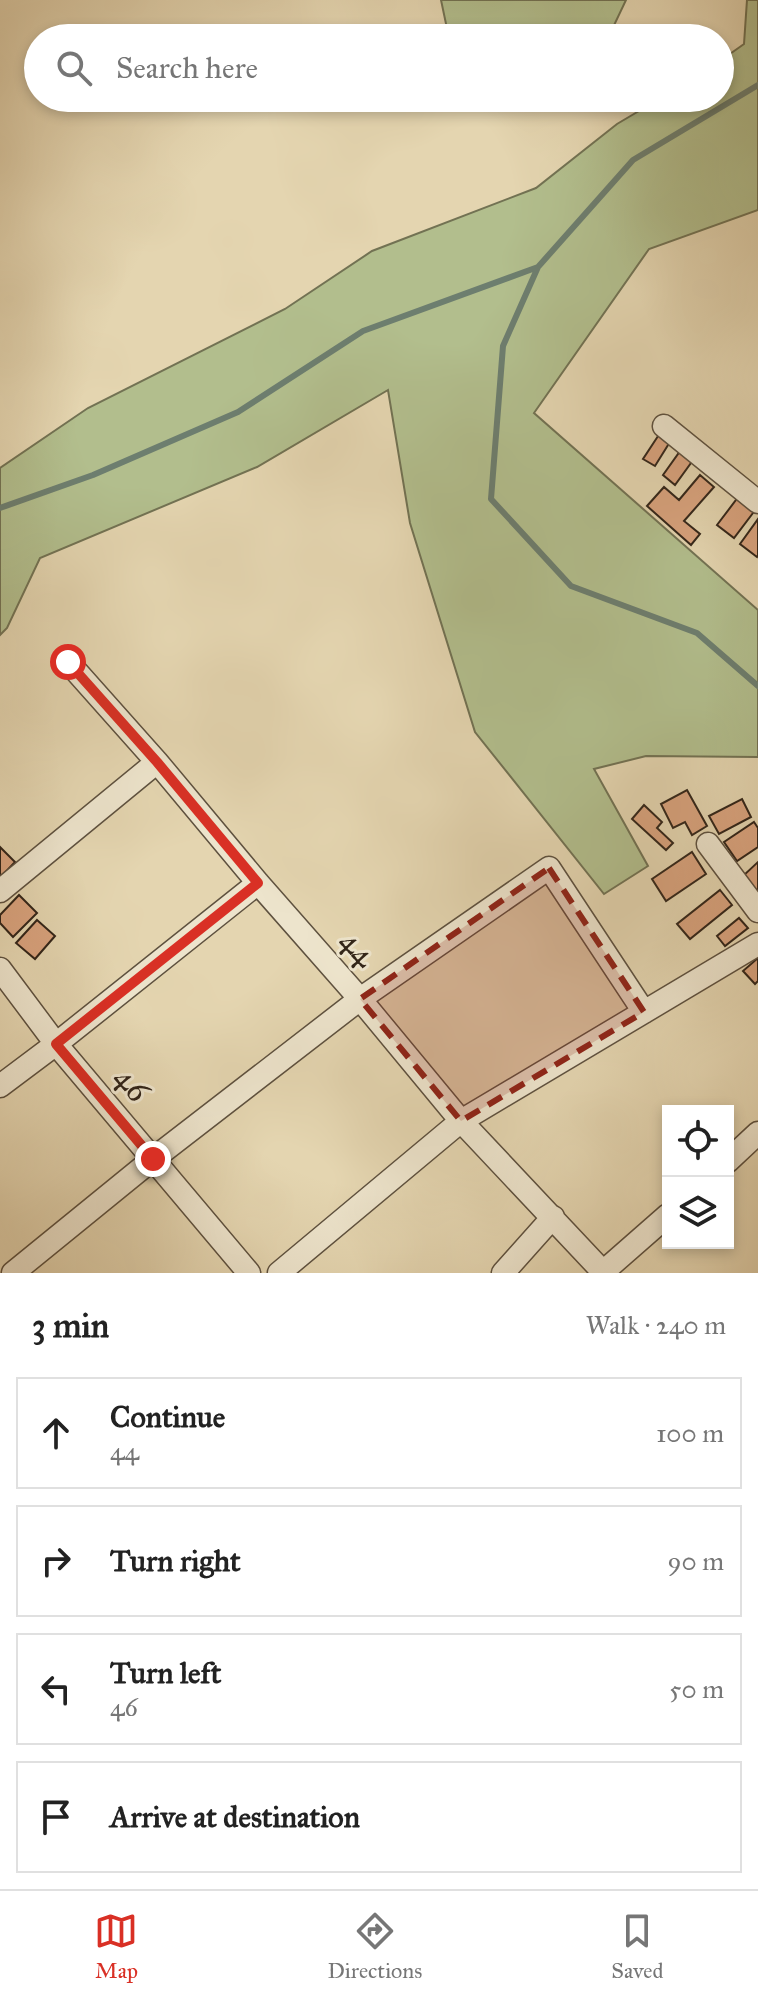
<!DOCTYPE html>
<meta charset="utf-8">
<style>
:root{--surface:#fff;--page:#f2f2f2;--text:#222;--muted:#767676;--line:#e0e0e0;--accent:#d93025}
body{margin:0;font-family:"IM FELL Great Primer",serif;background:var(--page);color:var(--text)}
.controls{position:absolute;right:24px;bottom:24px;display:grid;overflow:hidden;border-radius:0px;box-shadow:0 4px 12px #0003}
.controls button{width:72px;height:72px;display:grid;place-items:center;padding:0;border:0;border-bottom:2px solid var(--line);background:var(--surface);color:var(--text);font:40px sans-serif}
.stop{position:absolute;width:24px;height:24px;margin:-18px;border:6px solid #d93025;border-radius:50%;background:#fff}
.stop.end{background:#d93025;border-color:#fff;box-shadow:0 2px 8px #0008}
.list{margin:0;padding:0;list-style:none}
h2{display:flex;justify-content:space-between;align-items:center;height:104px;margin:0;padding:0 32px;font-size:34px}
h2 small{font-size:26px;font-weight:400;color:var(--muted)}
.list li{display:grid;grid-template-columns:52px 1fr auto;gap:24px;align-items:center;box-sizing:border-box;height:112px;margin:0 16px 16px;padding:0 16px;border:2px solid var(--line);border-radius:0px}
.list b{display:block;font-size:30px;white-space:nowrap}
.list p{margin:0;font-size:26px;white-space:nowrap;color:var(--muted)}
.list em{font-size:26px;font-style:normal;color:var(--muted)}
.icon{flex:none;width:44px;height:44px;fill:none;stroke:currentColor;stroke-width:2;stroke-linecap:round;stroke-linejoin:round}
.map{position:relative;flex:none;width:758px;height:1273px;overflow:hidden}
.search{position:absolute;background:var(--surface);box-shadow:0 4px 12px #0003;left:24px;right:24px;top:24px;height:88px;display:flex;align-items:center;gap:20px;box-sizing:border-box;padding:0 28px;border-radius:44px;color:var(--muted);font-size:30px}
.sheet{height:616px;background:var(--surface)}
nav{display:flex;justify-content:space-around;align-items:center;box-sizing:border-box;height:112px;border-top:2px solid var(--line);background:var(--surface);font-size:22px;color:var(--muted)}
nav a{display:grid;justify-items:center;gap:4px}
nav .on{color:var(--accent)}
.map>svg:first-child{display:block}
</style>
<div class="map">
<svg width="758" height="1273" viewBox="0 0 758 1273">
<rect width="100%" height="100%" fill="#e4d5b0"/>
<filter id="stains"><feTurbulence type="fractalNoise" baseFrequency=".0025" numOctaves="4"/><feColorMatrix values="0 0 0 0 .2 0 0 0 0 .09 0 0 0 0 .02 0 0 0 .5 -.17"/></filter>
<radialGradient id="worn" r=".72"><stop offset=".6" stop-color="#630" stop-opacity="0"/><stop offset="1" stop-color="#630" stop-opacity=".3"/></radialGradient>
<!-- green -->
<path fill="#b2be8d" stroke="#727253" stroke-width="2" d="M 441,0 L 626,0 L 608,38 L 449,38 Z
M 747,0 L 758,0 L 758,210 L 649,249 L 534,413 L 758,610 L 758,757 L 646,756 L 594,769 L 648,866 L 604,894 L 475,732 L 410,523 L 388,390 L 257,467 L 40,558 L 7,628 L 0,635 L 0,468 L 88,408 L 285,309 L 372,251 L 536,188 L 617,124 L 661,98 L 720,98 L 720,61 L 744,44 Z"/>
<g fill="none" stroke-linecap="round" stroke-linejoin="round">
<!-- stream -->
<path stroke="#6d7e6f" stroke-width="6" d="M 758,85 L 633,160 L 538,267 L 503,346 L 491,499 L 571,586 L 697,633 L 758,686
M 0,508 L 93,475 L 238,412 L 363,331 L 538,267"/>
</g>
<!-- building -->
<path fill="#d9a37e" stroke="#322519" stroke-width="2" d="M 662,430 L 673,437 L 655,466 L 643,459 Z
M 683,447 L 696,456 L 675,485 L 663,475 Z
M 700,475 L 714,487 L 684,521 L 700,534 L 691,545 L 647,506 L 664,487 L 679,500 Z
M 739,496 L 756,509 L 734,538 L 717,525 Z
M 758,519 L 758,555 L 757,557 L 740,544 Z
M 687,790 L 707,826 L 692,835 L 685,822 L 673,828 L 661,804 Z
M 742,799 L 751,817 L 719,834 L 709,816 Z
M 644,805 L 662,822 L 657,828 L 673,843 L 666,850 L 632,819 Z
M 754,822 L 758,828 L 758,847 L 737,861 L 724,842 Z
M 0,847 L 15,862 L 0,878 Z
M 692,852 L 706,874 L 666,901 L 652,879 Z
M 758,862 L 758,891 L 757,891 L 743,876 Z
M 720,890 L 732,905 L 690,939 L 677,924 Z
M 19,895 L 37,913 L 13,937 L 0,923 L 0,915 Z
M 739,918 L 748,928 L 725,946 L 717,936 Z
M 37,920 L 55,936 L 35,959 L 16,943 Z
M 758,958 L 758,981 L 755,984 L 743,971 Z"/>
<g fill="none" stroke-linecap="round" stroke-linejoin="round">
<!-- minor casing -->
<g stroke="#5e513f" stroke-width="25">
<path id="minor" d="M 664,426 L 758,502
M 68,662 L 157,762 L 258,883 L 360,999 L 461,1121 L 604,1273
M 708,844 L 758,911
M 0,891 L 157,762
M 0,969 L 56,1044 L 249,1273
M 0,1086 L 56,1044 L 258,883
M 728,1161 L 758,1133
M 603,1272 L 668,1215
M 13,1273 L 153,1159 L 360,999 L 549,868 L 644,1012
M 279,1273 L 461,1121 L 758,944
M 503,1273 L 553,1217"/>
</g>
<!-- minor -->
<use href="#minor" stroke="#ede4cc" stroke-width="22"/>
</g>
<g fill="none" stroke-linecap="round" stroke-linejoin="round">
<!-- route -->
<path stroke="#d93025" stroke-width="10" d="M 68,662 L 157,762 L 258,883 L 56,1044 L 153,1159"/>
</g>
<!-- marked area -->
<path fill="#8f2418" fill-opacity="0.2" stroke="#8f2418" stroke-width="6" stroke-dasharray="16 10" stroke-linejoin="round" d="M 549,868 L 644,1012 L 461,1121 L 360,999 Z"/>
<g text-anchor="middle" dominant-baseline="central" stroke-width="6" stroke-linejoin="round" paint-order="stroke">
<!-- street labels -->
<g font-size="32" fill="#322519" stroke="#ede4cc">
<text transform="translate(358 948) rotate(48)">44</text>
<text transform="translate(132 1084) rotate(50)">46</text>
</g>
</g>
<rect width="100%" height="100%" filter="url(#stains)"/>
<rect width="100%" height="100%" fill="url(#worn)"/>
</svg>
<div class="controls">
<button><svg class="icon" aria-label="locate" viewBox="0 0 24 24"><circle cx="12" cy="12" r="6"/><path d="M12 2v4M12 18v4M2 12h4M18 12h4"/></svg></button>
<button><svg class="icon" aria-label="layers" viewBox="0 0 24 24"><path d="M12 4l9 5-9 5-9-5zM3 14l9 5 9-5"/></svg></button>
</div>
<div class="stop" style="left:68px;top:662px"></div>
<div class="stop end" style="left:153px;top:1159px"></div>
<div class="search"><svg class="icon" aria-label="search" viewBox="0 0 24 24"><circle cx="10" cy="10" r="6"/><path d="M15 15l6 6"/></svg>Search here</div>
</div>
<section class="sheet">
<h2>3 min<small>Walk · 240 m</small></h2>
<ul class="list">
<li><svg class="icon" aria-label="ahead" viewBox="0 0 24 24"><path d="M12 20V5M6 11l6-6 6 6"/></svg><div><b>Continue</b><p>44</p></div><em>100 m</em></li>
<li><svg class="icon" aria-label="right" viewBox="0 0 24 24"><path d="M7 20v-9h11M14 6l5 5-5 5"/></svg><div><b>Turn right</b></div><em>90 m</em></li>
<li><svg class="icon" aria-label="left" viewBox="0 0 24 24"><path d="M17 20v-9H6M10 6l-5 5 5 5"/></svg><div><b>Turn left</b><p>46</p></div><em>50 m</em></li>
<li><svg class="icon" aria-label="arrive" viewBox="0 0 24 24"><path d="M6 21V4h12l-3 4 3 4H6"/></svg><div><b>Arrive at destination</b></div></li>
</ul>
</section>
<nav>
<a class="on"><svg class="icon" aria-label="map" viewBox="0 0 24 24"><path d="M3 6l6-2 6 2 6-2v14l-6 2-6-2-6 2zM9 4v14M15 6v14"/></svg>Map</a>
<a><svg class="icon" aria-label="directions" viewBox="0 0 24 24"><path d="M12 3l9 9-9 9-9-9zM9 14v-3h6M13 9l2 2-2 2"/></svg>Directions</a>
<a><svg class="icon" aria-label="saved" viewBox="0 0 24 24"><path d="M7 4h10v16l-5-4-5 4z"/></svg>Saved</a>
</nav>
